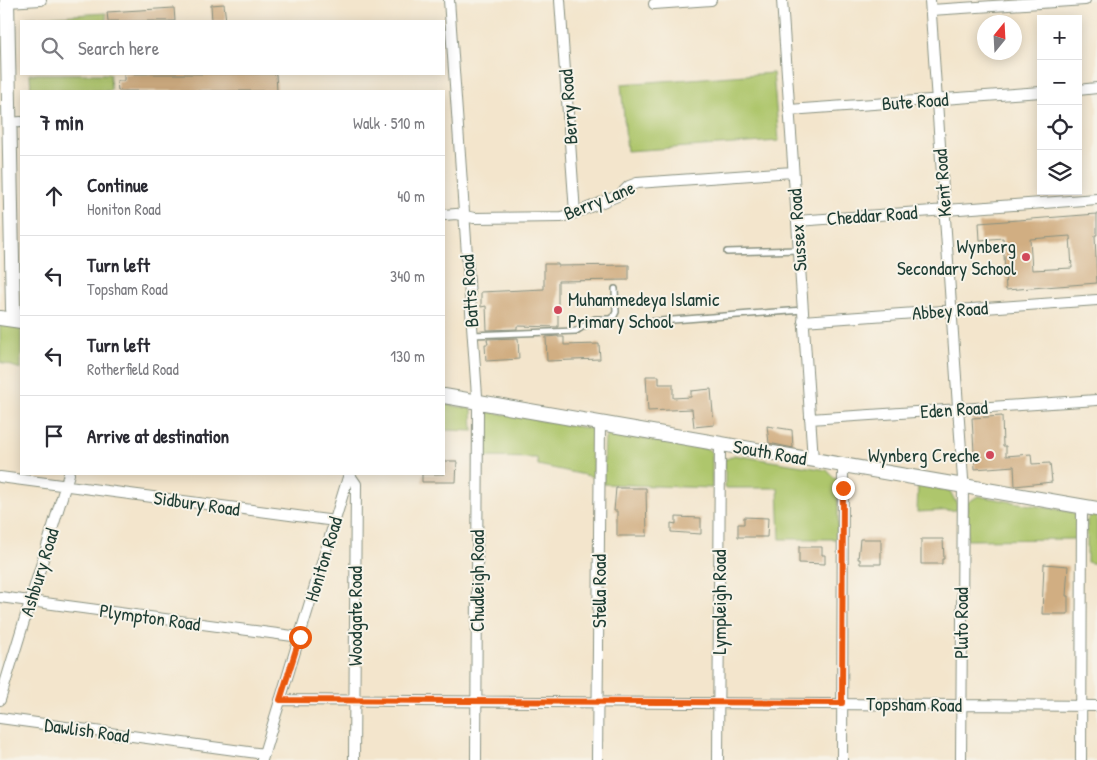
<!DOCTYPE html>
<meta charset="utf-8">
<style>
:root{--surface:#fff;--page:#f2f2f3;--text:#2b2b33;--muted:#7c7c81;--line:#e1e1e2}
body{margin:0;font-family:"Patrick Hand",sans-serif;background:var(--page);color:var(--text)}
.controls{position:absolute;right:15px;top:15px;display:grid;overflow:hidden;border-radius:0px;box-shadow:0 2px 12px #0003}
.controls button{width:45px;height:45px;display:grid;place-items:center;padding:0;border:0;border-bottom:1px solid var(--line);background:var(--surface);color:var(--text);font:25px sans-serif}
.compass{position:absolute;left:977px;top:15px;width:45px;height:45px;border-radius:50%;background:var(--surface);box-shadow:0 2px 12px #0003;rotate:18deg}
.stop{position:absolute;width:15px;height:15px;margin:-11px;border:4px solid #ea580c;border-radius:50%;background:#fff}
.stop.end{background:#ea580c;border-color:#fff;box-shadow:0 1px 5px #0008}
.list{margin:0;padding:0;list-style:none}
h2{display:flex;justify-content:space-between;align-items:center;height:65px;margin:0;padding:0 20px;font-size:21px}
h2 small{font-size:16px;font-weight:400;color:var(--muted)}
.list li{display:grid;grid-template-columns:32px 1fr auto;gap:15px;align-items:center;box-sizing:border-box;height:80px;padding:0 20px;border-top:1px solid var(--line)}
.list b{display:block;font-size:19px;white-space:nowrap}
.list p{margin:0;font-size:16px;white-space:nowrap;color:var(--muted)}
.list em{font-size:16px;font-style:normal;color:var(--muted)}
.icon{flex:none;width:28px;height:28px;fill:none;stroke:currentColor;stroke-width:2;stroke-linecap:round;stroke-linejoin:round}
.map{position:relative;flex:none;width:1097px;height:760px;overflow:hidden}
.search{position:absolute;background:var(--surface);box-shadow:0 2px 12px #0003;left:20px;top:20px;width:425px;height:55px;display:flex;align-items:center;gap:12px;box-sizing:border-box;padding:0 18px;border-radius:0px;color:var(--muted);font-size:19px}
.panel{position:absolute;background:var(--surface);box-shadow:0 2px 12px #0003;left:20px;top:90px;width:425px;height:385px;border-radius:0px}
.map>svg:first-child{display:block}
</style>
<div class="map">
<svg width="1097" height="760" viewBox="0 0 1097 760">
<rect width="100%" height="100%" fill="#f7f3e8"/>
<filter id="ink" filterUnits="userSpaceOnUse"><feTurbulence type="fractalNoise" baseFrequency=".02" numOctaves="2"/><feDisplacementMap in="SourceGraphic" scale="10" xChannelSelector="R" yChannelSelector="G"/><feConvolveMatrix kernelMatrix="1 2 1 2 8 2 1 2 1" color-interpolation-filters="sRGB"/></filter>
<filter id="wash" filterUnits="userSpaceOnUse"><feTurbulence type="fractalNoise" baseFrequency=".0096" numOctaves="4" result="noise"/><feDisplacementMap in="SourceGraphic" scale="20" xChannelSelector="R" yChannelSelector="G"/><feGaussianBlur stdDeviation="1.12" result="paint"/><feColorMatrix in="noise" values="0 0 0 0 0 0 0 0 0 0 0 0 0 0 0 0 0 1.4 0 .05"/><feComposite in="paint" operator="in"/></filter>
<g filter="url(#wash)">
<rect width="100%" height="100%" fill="#f3e5cc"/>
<!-- green -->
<path fill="#aec66c" stroke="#668250" d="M 106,13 L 106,21 L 26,21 L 26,18 Z
M 773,73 L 779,141 L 627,151 L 621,84 Z
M 30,74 L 110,74 L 111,91 L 31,91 Z
M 2,324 L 21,328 L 21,369 L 0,362 L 0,326 Z
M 444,404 L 472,409 L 473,431 L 444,430 Z
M 485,411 L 592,429 L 594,433 L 594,477 L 538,465 L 537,458 L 483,457 L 483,415 Z
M 610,433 L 708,449 L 712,453 L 712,488 L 603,484 L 605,439 Z
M 734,455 L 827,470 L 835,479 L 838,479 L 838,539 L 780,539 L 778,488 L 725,488 L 725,458 L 727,459 Z
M 918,485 L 950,491 L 955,501 L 957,501 L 957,510 L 917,512 Z
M 978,496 L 1072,512 L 1077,516 L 1077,539 L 967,540 L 967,503 Z
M 1095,514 L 1097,516 L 1097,564 L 1087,562 L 1087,520 L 1091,515 Z"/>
<g id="blocks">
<!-- building -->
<path fill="#d1ae82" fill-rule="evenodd" d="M 224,4 L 226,21 L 212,21 L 211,5 Z
M 174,8 L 175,21 L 108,21 L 107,12 Z
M 124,74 L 276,74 L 277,91 L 118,91 L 117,81 L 124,81 Z
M 1097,214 L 1097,235 L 1095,235 L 1097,283 L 1006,290 L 1003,238 L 980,240 L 979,223 ZM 1070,236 L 1072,268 L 1032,270 L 1030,239 Z
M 544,264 L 558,264 L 558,266 L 629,265 L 629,280 L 558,281 L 558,327 L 517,326 L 517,329 L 487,330 L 486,306 L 481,307 L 481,292 L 544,289 Z
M 558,336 L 558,337 L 564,337 L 564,345 L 599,344 L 600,359 L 547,361 L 546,337 Z
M 518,338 L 519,359 L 486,361 L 485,344 L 488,344 L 487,339 Z
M 646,376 L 659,376 L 659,384 L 673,384 L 673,398 L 691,397 L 691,391 L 711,389 L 714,425 L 694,427 L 692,409 L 648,411 Z
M 1002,416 L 1003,446 L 1006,446 L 1006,456 L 1031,454 L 1032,464 L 1050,463 L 1052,482 L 1015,486 L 1014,466 L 975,469 L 972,418 Z
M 767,426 L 792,430 L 793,448 L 769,443 Z
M 444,461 L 457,461 L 456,482 L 422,482 L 422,474 L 444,474 Z
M 616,488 L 646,488 L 647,536 L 617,536 L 617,511 L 614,511 Z
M 676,517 L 701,518 L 701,534 L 671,532 L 671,523 L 676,524 Z
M 744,517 L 768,518 L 767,537 L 738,537 L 738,524 L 744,524 Z
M 860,539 L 881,539 L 881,564 L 860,564 L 860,559 L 858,559 Z
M 921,539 L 943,539 L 944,559 L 942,559 L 942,564 L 921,564 Z
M 799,547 L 822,547 L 822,555 L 825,555 L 825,564 L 799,563 Z
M 1044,564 L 1068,566 L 1066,596 L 1068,596 L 1068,614 L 1042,614 Z"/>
</g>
</g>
<g filter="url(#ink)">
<use href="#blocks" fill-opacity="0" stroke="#899180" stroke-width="1"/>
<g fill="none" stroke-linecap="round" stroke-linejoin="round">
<!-- lane casing -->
<g stroke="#899180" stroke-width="8">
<path id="lane" d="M 727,252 L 799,250
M 647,322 L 803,310
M 472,335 L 576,331 L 595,319 L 610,319 L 614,316 L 616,312 L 615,289"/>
</g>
<!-- street casing -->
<g stroke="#899180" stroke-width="12">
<path id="street" d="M 449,0 L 478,410 L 476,760
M 560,0 L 575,213
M 782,0 L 813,460
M 930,0 L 963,479 L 961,760
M 7,2 L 41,0
M 654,4 L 711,0
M 931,10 L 1085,0
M 1078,90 L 1097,88
M 789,110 L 1041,92
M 9,123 L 21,122
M 444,215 L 456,214 L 474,218 L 561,217 L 575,213 L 620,195 L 629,186 L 637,183 L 793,172
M 797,221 L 1097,199
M 803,321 L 1097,300
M 810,419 L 1097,400
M 349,474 L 356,484 L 354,760
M 0,477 L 335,521
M 0,597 L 300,637
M 0,700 L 69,474
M 280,700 L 1097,706
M 0,718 L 264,754
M 262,760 L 349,474
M 597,760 L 600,423
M 718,760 L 720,444
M 842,760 L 843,465
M 1081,760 L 1082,506"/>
</g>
<!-- secondary casing -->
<g stroke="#899180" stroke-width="16">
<path id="secondary" d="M 7,0 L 13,309 L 17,317 L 21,321
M 0,318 L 21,321
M 444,396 L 1097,509"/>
</g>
<!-- lane -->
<use href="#lane" stroke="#fff" stroke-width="5"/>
<!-- street -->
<use href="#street" stroke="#fff" stroke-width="10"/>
<!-- secondary -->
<use href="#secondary" stroke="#fff" stroke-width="14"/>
</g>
</g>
<g fill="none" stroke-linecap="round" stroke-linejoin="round" filter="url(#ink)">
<!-- route -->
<path stroke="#ea580c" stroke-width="6" d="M 300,637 L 280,700 L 842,703 L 843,488"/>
</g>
<!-- markers -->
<g fill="#d1495b" stroke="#f7f3e8" stroke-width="2">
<circle cx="1026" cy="257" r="5"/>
<circle cx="558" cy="310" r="5"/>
<circle cx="990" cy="455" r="5"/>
</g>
<g text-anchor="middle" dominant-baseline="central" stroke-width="4" stroke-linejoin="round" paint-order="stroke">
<!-- street labels -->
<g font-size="19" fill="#1f3d34" stroke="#f7f3e8">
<text transform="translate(915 101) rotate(-4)">Bute Road</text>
<text transform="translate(568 107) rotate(-94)">Berry Road</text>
<text transform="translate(942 183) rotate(-94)">Kent Road</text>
<text transform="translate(599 200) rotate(-22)">Berry Lane</text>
<text transform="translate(872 215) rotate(-4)">Cheddar Road</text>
<text transform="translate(797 230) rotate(-94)">Sussex Road</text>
<text transform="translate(469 291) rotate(-94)">Batts Road</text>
<text transform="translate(950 310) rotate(-4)">Abbey Road</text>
<text transform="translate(954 409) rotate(-4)">Eden Road</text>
<text transform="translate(770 452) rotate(10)">South Road</text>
<text transform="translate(197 503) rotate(8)">Sidbury Road</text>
<text transform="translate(323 559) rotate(-73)">Honiton Road</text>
<text transform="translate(39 572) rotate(-73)">Ashbury Road</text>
<text transform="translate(477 581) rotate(-90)">Chudleigh Road</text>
<text transform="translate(599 591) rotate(-90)">Stella Road</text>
<text transform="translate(719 602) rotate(-90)">Lympleigh Road</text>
<text transform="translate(355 616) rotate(-90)">Woodgate Road</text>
<text transform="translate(150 617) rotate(8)">Plympton Road</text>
<text transform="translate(961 623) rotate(-90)">Pluto Road</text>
<text transform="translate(914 704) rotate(1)">Topsham Road</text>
<text transform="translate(87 730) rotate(8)">Dawlish Road</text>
</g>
<!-- poi labels -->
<g font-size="19" fill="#1f3d34" stroke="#f7f3e8" text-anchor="end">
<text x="1016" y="246">Wynberg<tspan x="1016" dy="22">Secondary School</tspan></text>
<text x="568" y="299" text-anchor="start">Muhammedeya Islamic<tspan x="568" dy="22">Primary School</tspan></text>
<text x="980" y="455">Wynberg Creche</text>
</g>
</g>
</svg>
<div class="controls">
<button>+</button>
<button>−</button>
<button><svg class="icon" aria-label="locate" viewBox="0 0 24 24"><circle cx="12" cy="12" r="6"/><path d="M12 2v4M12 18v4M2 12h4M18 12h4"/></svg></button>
<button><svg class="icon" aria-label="layers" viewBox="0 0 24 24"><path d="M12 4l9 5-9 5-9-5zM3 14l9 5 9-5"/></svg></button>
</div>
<svg class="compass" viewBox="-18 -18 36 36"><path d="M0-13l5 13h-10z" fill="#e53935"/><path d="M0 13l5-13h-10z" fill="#7c7c81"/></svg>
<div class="stop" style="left:300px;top:637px"></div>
<div class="stop end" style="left:843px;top:488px"></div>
<div class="search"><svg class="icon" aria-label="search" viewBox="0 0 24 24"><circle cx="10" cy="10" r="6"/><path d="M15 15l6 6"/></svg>Search here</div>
<section class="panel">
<h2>7 min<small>Walk · 510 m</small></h2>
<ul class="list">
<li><svg class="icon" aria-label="ahead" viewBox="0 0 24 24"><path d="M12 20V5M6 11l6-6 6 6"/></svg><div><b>Continue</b><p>Honiton Road</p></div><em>40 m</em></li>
<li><svg class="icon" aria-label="left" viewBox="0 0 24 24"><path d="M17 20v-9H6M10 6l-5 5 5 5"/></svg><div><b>Turn left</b><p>Topsham Road</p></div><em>340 m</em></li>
<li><svg class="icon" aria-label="left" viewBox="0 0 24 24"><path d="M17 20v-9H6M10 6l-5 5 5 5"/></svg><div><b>Turn left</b><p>Rotherfield Road</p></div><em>130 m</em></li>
<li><svg class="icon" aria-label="arrive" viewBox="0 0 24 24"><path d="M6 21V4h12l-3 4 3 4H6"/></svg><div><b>Arrive at destination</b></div></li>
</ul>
</section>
</div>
